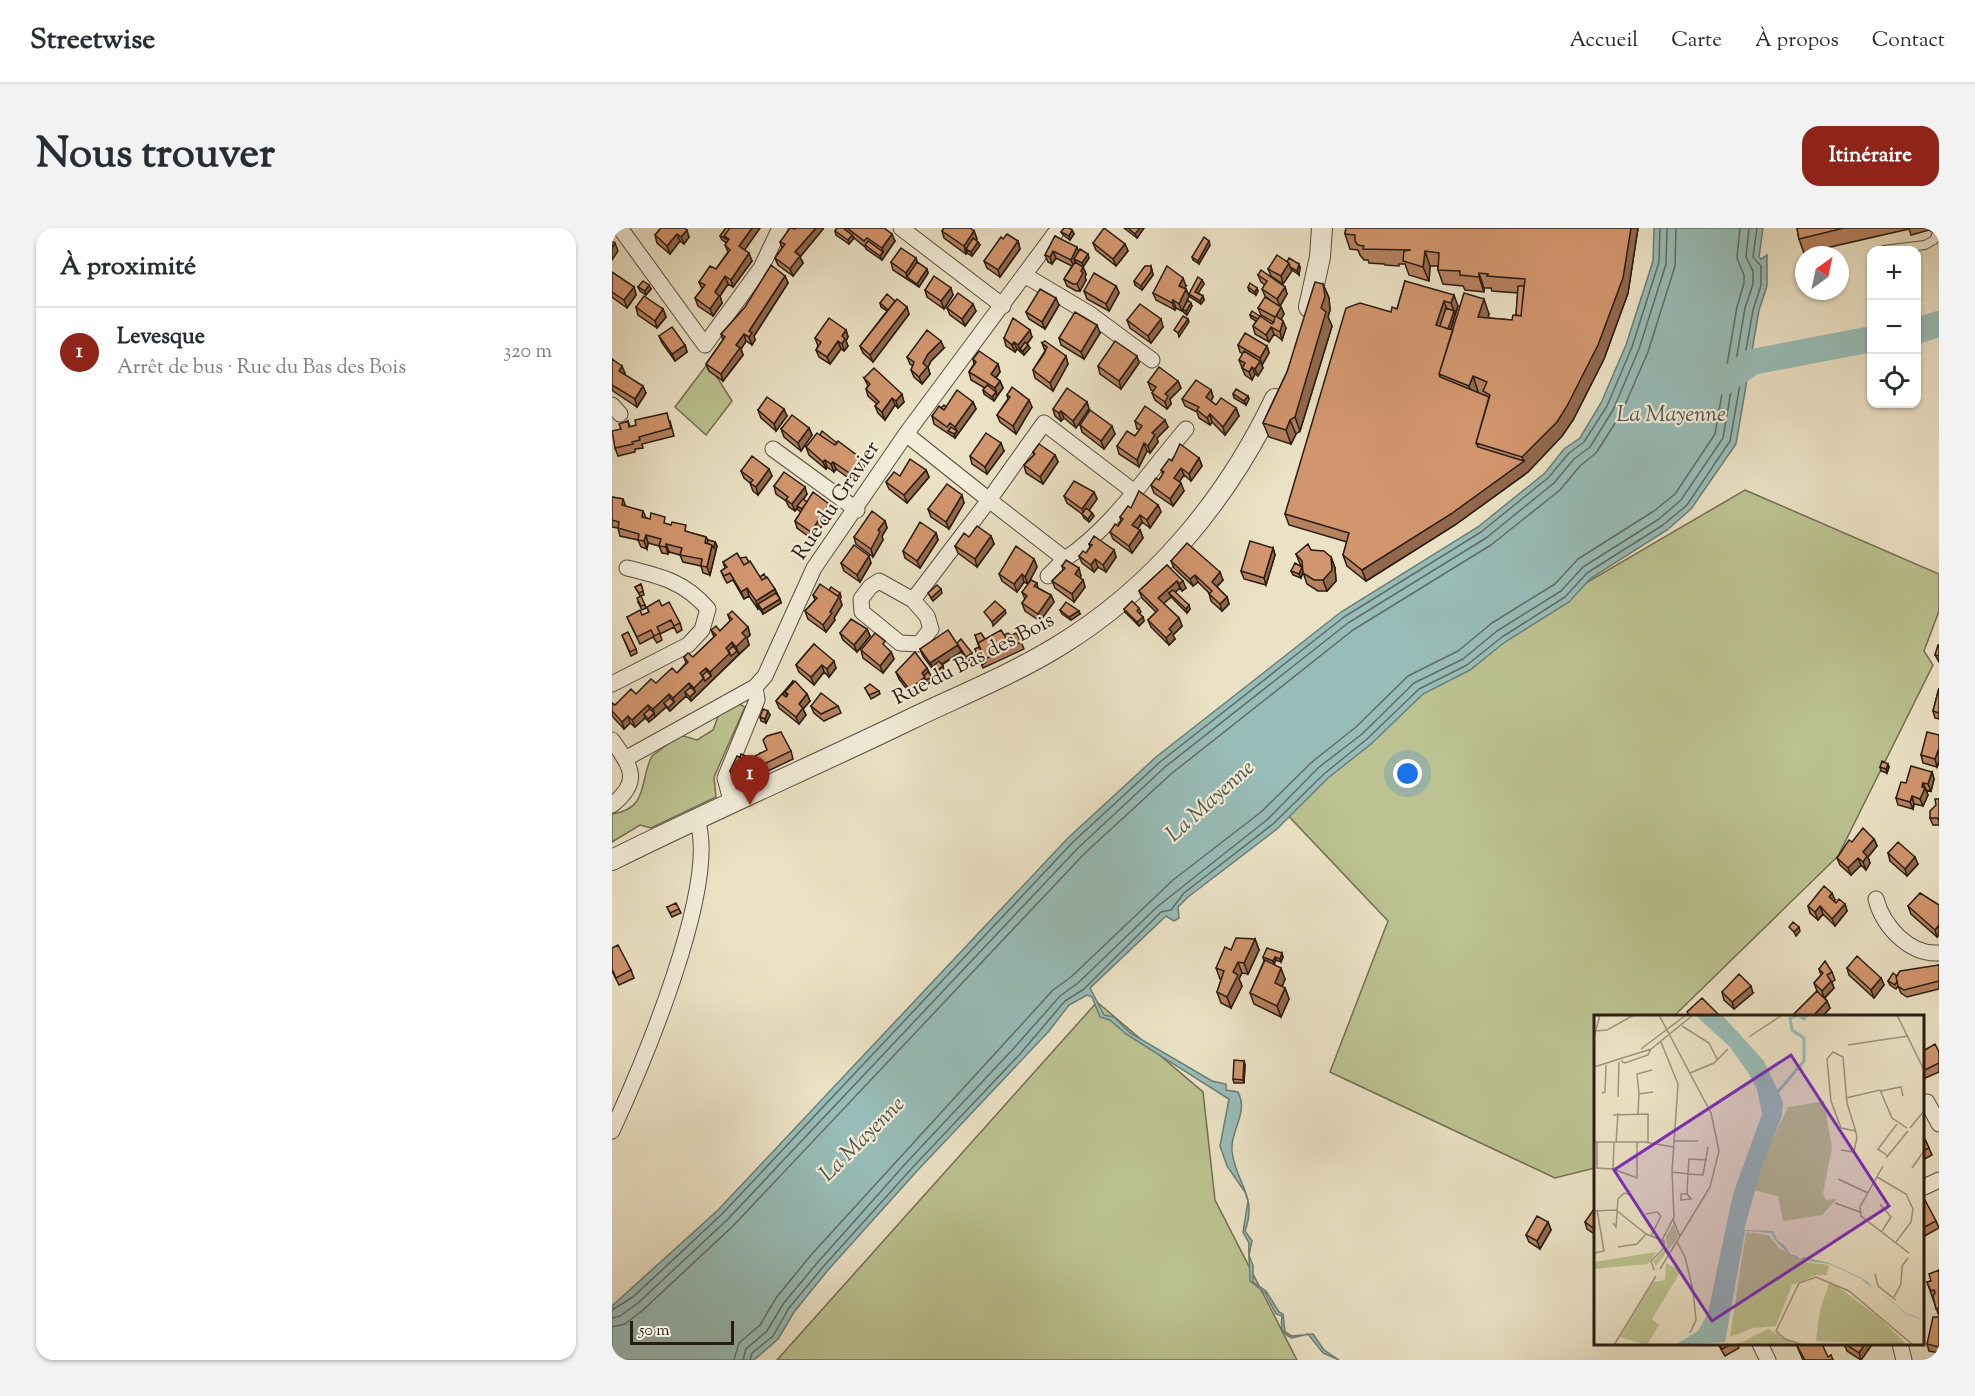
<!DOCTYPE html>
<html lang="fr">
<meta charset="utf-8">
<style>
:root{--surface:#fff;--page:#f2f2f3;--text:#2b2b33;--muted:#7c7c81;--line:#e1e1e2;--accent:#8f2418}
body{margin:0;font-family:"Sorts Mill Goudy",serif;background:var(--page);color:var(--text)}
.controls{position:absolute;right:18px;top:18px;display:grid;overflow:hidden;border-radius:12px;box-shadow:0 2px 4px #0004}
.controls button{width:54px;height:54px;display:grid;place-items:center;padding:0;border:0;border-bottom:2px solid var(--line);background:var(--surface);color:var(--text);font:30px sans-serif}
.compass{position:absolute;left:1183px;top:18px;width:54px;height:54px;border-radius:50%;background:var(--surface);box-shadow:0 2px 4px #0004;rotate:33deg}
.scale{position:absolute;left:18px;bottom:15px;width:104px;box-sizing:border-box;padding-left:6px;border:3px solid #281c13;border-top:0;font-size:16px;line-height:21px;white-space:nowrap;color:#281c13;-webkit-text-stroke:4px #f2ecd9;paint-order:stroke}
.you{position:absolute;left:796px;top:546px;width:21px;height:21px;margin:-15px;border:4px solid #fff;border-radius:50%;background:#1a73e8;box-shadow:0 0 0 9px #1a73e833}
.badge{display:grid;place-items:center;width:39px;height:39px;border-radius:50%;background:var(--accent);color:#fff;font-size:20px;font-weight:700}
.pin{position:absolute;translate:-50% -50px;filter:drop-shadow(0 2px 3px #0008)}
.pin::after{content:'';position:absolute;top:32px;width:21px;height:18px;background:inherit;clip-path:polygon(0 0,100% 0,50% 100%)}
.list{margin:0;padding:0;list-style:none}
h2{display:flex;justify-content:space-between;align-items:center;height:78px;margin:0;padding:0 24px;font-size:26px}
h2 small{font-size:20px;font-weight:400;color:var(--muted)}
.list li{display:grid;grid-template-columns:39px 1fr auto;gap:18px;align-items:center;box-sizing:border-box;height:90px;padding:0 24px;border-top:2px solid var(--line)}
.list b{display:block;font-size:22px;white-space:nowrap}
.list p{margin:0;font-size:20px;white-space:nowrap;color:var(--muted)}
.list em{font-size:20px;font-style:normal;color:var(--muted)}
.icon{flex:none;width:33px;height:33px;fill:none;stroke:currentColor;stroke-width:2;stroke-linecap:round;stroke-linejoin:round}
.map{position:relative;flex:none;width:1327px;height:1132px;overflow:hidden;border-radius:18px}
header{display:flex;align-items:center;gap:36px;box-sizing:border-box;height:84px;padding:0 30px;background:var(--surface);border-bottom:2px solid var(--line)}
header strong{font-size:28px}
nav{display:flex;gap:33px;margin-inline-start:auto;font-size:21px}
.intro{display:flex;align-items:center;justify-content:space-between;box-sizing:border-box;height:144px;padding:0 36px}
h1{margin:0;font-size:42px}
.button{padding:15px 27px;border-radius:18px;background:var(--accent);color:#fff;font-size:21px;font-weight:700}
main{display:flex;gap:36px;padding:0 36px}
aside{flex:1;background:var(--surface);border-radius:18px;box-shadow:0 2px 4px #0004}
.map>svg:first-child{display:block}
</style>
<header>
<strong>Streetwise</strong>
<nav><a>Accueil</a><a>Carte</a><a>À propos</a><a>Contact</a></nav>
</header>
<div class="intro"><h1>Nous trouver</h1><a class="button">Itinéraire</a></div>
<main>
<aside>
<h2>À proximité<small></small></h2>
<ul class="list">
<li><span class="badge">1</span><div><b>Levesque</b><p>Arrêt de bus · Rue du Bas des Bois</p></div><em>320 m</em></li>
</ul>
</aside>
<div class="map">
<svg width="1327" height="1132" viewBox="0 0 1327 1132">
<rect width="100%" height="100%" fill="#ebe2c5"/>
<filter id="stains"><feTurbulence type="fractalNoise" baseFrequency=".00333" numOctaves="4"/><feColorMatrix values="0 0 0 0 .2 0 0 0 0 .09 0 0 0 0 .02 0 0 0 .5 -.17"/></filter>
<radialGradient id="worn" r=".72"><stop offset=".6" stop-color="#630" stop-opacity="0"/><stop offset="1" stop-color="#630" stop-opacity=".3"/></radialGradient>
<!-- green -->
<path fill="#bcc291" stroke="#726f52" stroke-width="1.5" d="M 96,135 L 120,173 L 94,207 L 63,179 Z
M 1133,262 L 1327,346 L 1327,383 L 1312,423 L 1321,437 L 1226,628 L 1062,788 L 984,788 L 983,940 L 943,950 L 718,844 L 776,693 L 668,579 L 823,443 Z
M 127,476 L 133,479 L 102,549 L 104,569 L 39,600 L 28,597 L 0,614 L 0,586 C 38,581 27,551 40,528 L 68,507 L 85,512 L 101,502 L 107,486 Z
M 485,774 L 591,864 L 603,972 L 685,1132 L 165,1132 Z"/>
<!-- water -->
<path fill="#98bdb8" stroke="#6b7d76" stroke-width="1.5" d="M 1042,0 L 1151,0 L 1147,29 L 1149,31 L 1155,27 L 1155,58 L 1147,82 L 1124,216 L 1079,281 L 1055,302 L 979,350 L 957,374 L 893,414 L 858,442 L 811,466 L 759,516 L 716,550 L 665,601 L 576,669 L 566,679 L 567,690 L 562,693 L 554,688 L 478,760 L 492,787 L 502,789 L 518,805 L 600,853 L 614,856 L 614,862 L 626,864 C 637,885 618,902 620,923 C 624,957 646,967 633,1003 L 640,1013 L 637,1027 L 641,1038 L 641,1054 L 654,1063 L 667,1084 L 671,1086 L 673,1104 L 680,1108 L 701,1106 L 712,1122 L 727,1132 L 711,1125 L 696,1106 L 680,1110 C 668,1105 669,1099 670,1088 L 664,1086 L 653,1065 L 638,1053 C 638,1039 636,1028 637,1015 L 631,1004 L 636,973 L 633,964 L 615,938 L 608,918 L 617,871 L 514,806 L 498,792 L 488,789 L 480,769 L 475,767 L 457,777 L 437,803 L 305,943 L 216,1042 L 182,1084 L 166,1111 L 142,1132 L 0,1132 L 0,1078 L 106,982 L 456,610 L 544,529 L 729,384 L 866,299 L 933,245 L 952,221 L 968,210 L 989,175 L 1014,117 L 1041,33 Z"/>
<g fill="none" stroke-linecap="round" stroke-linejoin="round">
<!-- shore -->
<path stroke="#606c66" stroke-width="1.5" d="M 0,1082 L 21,1069 L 110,986 L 461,614 L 548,534 L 732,389 L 869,304 L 937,249 L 957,225 L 972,214 L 995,178 L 1020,119 L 1047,34 L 1048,0
M 0,1090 L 8,1088 L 26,1075 L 115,992 L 466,620 L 553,539 L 736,395 L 874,310 L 942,255 L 962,231 L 978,219 L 1001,182 L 1027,121 L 1054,36 L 1055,0
M 0,1099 L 13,1096 L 31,1082 L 121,998 L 472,626 L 559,546 L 741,402 L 879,317 L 948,262 L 968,238 L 984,225 L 1009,186 L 1036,124 L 1063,38 L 1064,0
M 122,1132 L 127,1115 L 148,1097 L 164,1070 L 199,1027 L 441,762 L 459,749 L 561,652 L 649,584 L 700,534 L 744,499 L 796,448 L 846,423 L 880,395 L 943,356 L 966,331 L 1042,283 L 1063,266 L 1103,206 L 1125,79 L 1132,55 L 1132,47 L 1125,30 L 1128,0
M 131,1132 L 134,1121 L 155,1103 L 171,1076 L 206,1034 L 295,934 L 402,820 L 448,768 L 466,755 L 545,679 L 656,591 L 706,540 L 750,506 L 802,455 L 851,431 L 885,403 L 949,363 L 971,339 L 1047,291 L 1069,272 L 1111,210 L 1133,80 L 1141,56 L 1141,43 L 1134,29 L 1137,0
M 138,1132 L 140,1125 L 161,1108 L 177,1080 L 211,1039 L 301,939 L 408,826 L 453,773 L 472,761 L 549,684 L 559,682 L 572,665 L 661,596 L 712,546 L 755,511 L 807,461 L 855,437 L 890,409 L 953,369 L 975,345 L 1051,297 L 1075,277 L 1118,213 L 1141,82 L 1149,57 L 1149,38 L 1141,29 L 1145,0"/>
<!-- river -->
<path stroke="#98bdb8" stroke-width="26" d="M 1304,103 L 1327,96
M 1112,154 L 1140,134 L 1260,111"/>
<!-- service casing -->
<g stroke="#594e40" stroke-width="10">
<path id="service" d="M 1272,22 L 1313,17 L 1322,12 L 1327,0"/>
</g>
<!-- minor casing -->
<g stroke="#594e40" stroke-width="17">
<path id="minor" d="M 8,0 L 93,117 L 149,40 L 168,0
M 289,0 L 391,78
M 414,48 L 478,86 L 540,132
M 0,177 L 8,186
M 294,206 L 377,272 L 432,195 L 521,263
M 161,221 L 245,282
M 436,348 L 453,331
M 301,372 L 315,388 L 319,401 L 307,416 L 288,415 L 250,384 L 249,371 L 258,359 L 267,353 L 301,372 L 377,272 L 453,331 C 499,301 538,243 574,201
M 0,456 L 76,417 L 90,402 L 96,381 C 73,354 49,348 15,340
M 0,512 C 19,539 30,553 0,577
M 13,531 L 143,459 L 153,448 L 202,340 L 294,206 L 447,0
M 120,576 L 113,550 L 145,472 L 143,459
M 1264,671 C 1271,698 1297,727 1327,725
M 1315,874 L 1327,896
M 0,903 C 29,840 108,656 85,592
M 1310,960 L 1327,952
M 1148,1116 L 1156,1132
M 1288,1116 L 1292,1132"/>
</g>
<!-- tertiary casing -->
<g stroke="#594e40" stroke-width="22">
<path id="tertiary" d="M 697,79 L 708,29 L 710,0
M 0,632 C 98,583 200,539 299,491 C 347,468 399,447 445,419 C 541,361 615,272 663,171"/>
</g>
<!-- service -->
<use href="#service" stroke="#f2ecd9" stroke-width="8"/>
<!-- minor -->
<use href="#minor" stroke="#f2ecd9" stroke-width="15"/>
<!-- tertiary -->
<use href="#tertiary" stroke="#f2ecd9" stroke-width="20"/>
</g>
<!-- wall -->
<path fill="#b5815f" stroke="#281c13" stroke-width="1.5" d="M 49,0 L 77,9 L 72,16 L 68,13 L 58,26 L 45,15 L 43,7 Z
M 114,0 L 148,0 L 132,22 L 140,33 L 121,59 L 116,56 L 108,68 L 110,75 L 101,88 L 86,78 L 83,70 L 90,61 L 87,54 L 104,41 L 116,24 L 113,17 L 115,15 L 110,12 L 108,8 Z
M 225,0 L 272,0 L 283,13 L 270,32 L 254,21 L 253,19 L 242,10 L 237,16 L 224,7 L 223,3 Z
M 512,0 L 532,0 L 525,10 Z
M 734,0 L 1026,0 L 1016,65 L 992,131 L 961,192 L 950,208 L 916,244 L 843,297 L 754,353 L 735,338 L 731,327 L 735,314 L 677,297 L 673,286 L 779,84 L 785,81 L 793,53 L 846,78 L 839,102 L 841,102 L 877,86 L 876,90 L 900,92 L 904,87 L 906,65 L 880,63 L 879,60 L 872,60 L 872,64 L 853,62 L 851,58 L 831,56 L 826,42 L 826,38 L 818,38 L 817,53 L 797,47 L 793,36 L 787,36 L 787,38 L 773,37 L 772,36 L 757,35 L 756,32 L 752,32 L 748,27 L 746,22 L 738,21 L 733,6 Z
M 1185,0 L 1327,0 L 1327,7 L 1317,2 L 1299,7 L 1297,1 L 1192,25 L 1187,11 Z
M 183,1 L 211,1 L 188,29 L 191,35 L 181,48 L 166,37 L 163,30 L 170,20 L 168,14 Z
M 460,2 L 462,6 L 458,12 L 451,7 L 449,4 Z
M 330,3 L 362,3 L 365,11 L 364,12 L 368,17 L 360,28 L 355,25 L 354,26 L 332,10 Z
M 443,8 L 477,30 L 471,39 L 474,46 L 473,49 L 474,52 L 468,63 L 464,63 L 455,58 L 452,51 L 460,38 L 444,30 L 440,36 L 436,34 L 433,27 Z
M 391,11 L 406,13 L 408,21 L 388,49 L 375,40 L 372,33 Z
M 481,15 L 513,16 L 516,23 L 504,38 L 484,22 Z
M 598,17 L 587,36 L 581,32 L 580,29 Z
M 279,34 L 305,34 L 315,41 L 316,45 L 307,59 L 281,42 Z
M 675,34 L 688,39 L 687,47 L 680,42 L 671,56 L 659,48 L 656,41 Z
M 540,42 L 541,47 L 530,62 L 523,57 L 522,53 Z
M 0,44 L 22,59 L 24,67 L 15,80 L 0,69 Z
M 646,47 L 673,59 L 675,66 L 668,78 L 669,79 L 672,86 L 669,91 L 674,100 L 670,112 L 662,106 L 657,114 L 643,106 L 641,98 L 644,93 L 639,90 L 638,87 L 660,96 L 661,94 L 649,87 L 646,80 L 658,72 L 653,68 L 650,61 L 653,57 L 649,54 Z
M 173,48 L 176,55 L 142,108 L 143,112 L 140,117 L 134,113 L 129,121 L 131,127 L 111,153 L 97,143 L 94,136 L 111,112 L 109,106 Z
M 590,52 L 592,56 L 586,65 L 591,68 L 592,72 L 589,76 L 578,69 L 577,66 Z
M 711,56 L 717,70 L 718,82 L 716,89 L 720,98 L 688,203 L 684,206 L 679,216 L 657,209 L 651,195 L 675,144 Z
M 504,58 L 507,65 L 497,83 L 475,71 L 472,63 Z
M 574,58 L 572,60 L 574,61 L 577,68 L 572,78 L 580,78 L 575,87 L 572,85 L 571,81 L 570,83 L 564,80 L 563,82 L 544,72 L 541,65 Z
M 26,59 L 39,61 L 34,67 L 28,63 Z
M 636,59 L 645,60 L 646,63 L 644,67 L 637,63 Z
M 313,62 L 341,67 L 332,81 L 315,69 Z
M 283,73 L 297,86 L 261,134 L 251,125 L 248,118 L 275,83 L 269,79 L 268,75 Z
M 447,77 L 433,101 L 417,91 L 414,84 Z
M 24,79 L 51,81 L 54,89 L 45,100 L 26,87 Z
M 335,80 L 364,83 L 353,98 L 338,87 Z
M 515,92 L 551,99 L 539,115 L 518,100 Z
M 234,102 L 236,109 L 234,113 L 236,118 L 232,123 L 229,121 L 218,136 L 207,129 L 204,122 L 206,118 L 203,110 Z
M 488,105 L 472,131 L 449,117 L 447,110 Z
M 47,108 L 73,117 L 75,124 L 63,133 L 50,115 Z
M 420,109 L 415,116 L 418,120 L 412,127 L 405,121 L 403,124 L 394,118 L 392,110 Z
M 430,115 L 456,136 L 441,163 L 423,150 L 421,142 L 433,123 Z
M 626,117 L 655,118 L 657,125 L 650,137 L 651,140 L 646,148 L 643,146 L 640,152 L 633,147 L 627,132 L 631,126 L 628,124 Z
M 332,120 L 319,133 L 316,139 L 318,146 L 310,156 L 302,149 L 299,142 L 301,138 L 298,136 L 295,129 Z
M 0,131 L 13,145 L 12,146 L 34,165 L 25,179 L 1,163 L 0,160 Z
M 361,131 L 386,136 L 388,144 L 384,150 L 388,153 L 391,160 L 382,173 L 372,166 L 371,162 L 373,160 L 359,152 L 357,144 L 362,136 Z
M 527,135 L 509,161 L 488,146 L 486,138 Z
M 252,150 L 292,174 L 286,180 L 283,177 L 273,192 L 266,185 L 263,178 L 265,176 L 256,168 L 254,161 L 256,158 Z
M 566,153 L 569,160 L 558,171 L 559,176 L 555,181 L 543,172 L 540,165 L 541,163 L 539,162 L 536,154 Z
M 599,162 L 601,169 L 599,173 L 604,177 L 624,180 L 627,188 L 613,207 L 600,194 L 598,197 L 587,190 L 585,184 L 573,178 L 570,171 Z
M 621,166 L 636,168 L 637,171 L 634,177 L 622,170 Z
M 395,167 L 420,179 L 404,206 L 388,194 L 385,187 L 396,171 Z
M 361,174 L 364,181 L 343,210 L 322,196 L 320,188 L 329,180 Z
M 475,174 L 477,181 L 464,200 L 452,190 L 449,193 L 443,188 L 441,181 Z
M 146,182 L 175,188 L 164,203 L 149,190 Z
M 16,193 L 18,199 L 58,193 L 62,208 L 30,216 L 31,220 L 23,221 L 23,224 L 6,228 L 3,220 Z
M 523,193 L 556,199 L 545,210 L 546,214 L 538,225 L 535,223 L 527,239 L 507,226 L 505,218 L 523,208 L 528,202 L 525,201 Z
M 468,197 L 503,206 L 492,221 L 470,204 Z
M 197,200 L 200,207 L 189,223 L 172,209 L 169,201 Z
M 194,219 L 253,238 L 242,254 L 224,241 L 222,244 L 215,239 L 214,241 L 197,227 Z
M 392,223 L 375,246 L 360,236 L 358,228 Z
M 421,224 L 443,227 L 446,234 L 431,256 L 414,245 L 412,237 L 422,227 Z
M 587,230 L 590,238 L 579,253 L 572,247 L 567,254 L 572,263 L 561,278 L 542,265 L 539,257 L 547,252 L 551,246 L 549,242 L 560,233 Z
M 314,242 L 317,249 L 295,275 L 277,261 L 274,254 L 288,248 Z
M 129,243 L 160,248 L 146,267 L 141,263 L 138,255 L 132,250 Z
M 162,258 L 195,266 L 191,272 L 195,274 L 219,283 L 201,312 L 185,300 L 183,293 L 189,284 L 186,282 L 185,280 L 183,283 L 177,279 L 174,273 L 164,266 Z
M 482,264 L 485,271 L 477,282 L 480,285 L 482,288 L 477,294 L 472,290 L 470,286 L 455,275 L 452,268 Z
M 0,269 L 11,271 L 14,279 L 31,283 L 34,290 L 55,296 L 76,304 L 94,309 L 96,312 L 103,314 L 105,318 L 98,347 L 91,345 L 89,338 L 71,334 L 68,327 L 57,324 L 56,326 L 50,325 L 47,318 L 36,315 L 35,321 L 29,319 L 26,312 L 8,308 L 6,300 L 0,299 Z
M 352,275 L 337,301 L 319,289 L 316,281 Z
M 546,277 L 549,284 L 538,300 L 530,294 L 526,301 L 528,302 L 531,310 L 520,325 L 501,311 L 498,304 L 506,298 L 509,293 L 508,289 L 519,280 Z
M 273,293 L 275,300 L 270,308 L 271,312 L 261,329 L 244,316 L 242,309 Z
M 324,305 L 326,312 L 308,340 L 293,330 L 291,323 Z
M 379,308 L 382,316 L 365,339 L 346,325 L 343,318 L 357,309 Z
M 477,316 L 502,322 L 504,329 L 494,344 L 486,339 L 482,344 L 470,335 L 467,328 L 474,325 L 478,319 Z
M 661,320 L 663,327 L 654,357 L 632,351 L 629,343 Z
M 699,322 L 719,329 L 723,340 L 724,353 L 715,363 L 706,363 L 695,356 L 691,344 L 689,350 L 681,347 L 679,343 L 690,339 L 688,336 L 684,326 Z
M 128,330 L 148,349 L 163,361 L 168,371 L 169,375 L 151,386 L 147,380 L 146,381 L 137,368 L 132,371 L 121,352 L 115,355 L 112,350 L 109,343 L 113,340 L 111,334 Z
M 422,331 L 425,339 L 416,356 L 412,354 L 405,364 L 390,353 L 387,346 Z
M 559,333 L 611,352 L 605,359 L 615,369 L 617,376 L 610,383 L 599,373 L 597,365 L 586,354 L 581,358 L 562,340 Z
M 229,335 L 259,335 L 248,354 L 232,343 Z
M 555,337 L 574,360 L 570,363 L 568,360 L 563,364 L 578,381 L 575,385 L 559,369 L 551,375 L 567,390 L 570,398 L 561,407 L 563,411 L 557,417 L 539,399 L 536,392 L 544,384 L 530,370 L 527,363 Z
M 450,338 L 469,348 L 468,350 L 471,352 L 473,359 L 462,374 L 443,360 L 440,353 L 451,342 Z
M 425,355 L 426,360 L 439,367 L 442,374 L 428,393 L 413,383 L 410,375 L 413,371 L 410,364 Z
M 29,356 L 32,367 L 28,368 L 23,359 Z
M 217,362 L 229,369 L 228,371 L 230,377 L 222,390 L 223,392 L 214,404 L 196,391 L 193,383 L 203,372 L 201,367 Z
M 26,374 L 33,377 L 34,380 L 30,382 Z
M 50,378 L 68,395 L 70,402 L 65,405 L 62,399 L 48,406 L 50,412 L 45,415 L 41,409 L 28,416 L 15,389 L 30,387 L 37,385 L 35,379 Z
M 527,380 L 529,384 L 527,386 L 531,389 L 532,393 L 527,398 L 513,384 L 512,381 Z
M 448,382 L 468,386 L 459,392 L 450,386 Z
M 116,387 L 136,399 L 138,407 L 135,410 L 137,417 L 79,473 L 74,468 L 58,483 L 54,479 L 37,494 L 33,490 L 23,499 L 18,495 L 12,501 L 0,488 L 0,475 L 3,477 L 65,445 L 74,435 L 72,429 L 81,429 L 102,409 L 99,402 L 108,403 L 118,393 Z
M 255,401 L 258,408 L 245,424 L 231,412 L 228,405 Z
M 10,407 L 24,421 L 25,425 L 19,428 Z
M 363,407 L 373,411 L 392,407 L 399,407 L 409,414 L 412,421 L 371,440 L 363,421 L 367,419 Z
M 345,415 L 361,429 L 355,433 L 349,424 L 330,437 L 332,442 L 325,447 L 311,428 L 308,421 Z
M 202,416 L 224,440 L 217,449 L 212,444 L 202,457 L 187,444 L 184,437 Z
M 1327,417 L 1327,434 L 1323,427 Z
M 276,421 L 279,424 L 282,431 L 271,445 L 251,430 L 249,422 Z
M 315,440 L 321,452 L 300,468 L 287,451 L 284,444 Z
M 181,453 L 195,466 L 198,473 L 191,481 L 194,487 L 187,496 L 167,480 L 164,473 Z
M 253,460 L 267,463 L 268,466 L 259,471 Z
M 1327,460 L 1327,491 L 1323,490 L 1321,483 Z
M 199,478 L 226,478 L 229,485 L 212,493 L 202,485 Z
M 158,487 L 154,495 L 149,493 L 148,489 Z
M 1327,507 L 1327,534 L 1325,539 L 1311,535 L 1309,527 Z
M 179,523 L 181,531 L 127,557 L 121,551 L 118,543 L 128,529 L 143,532 L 148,525 Z
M 1268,539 L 1277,539 L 1275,545 L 1269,543 Z
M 1320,544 L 1322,551 L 1319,563 L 1314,562 L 1316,567 L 1311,578 L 1302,576 L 1301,581 L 1286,577 L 1284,570 L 1294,555 Z
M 1327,571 L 1327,597 L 1321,597 L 1318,590 Z
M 1262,611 L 1265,618 L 1256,629 L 1258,635 L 1254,642 L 1249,637 L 1239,647 L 1228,637 L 1225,630 L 1240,614 Z
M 1276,625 L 1306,636 L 1295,648 L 1278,633 Z
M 1223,672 L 1222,673 L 1224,675 L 1233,676 L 1235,683 L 1223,698 L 1211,686 L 1206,692 L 1198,685 L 1196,678 Z
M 1327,677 L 1327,707 L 1325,709 L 1299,686 L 1296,678 Z
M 55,679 L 67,681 L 69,685 L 60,689 Z
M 643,711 L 647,722 L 636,746 L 630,745 L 627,751 L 630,758 L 619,780 L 609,775 L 605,764 L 609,752 L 608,751 L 604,740 L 619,722 Z
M 0,720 L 19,742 L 22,750 L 7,757 L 0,743 Z
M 651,729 L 671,729 L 669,734 L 664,732 L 662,736 L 673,751 L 670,759 L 673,760 L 677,771 L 669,789 L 642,776 L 638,765 L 652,733 Z
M 1327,737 L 1327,761 L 1295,769 L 1289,765 L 1286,758 L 1284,761 L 1278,757 L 1276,753 L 1285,748 Z
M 1235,740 L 1269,750 L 1272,757 L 1262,770 L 1237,747 Z
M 1207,741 L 1220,744 L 1223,752 L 1220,754 L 1222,760 L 1213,770 L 1215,773 L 1218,780 L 1210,789 L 1179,789 L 1205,763 L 1202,755 L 1209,747 Z
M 1110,764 L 1141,765 L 1122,781 L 1112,772 Z
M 1311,823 L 1327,824 L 1327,844 L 1311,851 Z
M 632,833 L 633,837 L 632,855 L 622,855 L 621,851 Z
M 1311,907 L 1320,927 L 1311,932 Z
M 1311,974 L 1324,993 L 1327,1000 L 1311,1009 Z
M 984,982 L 984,1007 L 975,1001 L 973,994 Z
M 936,994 L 939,1002 L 928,1021 L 917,1014 L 914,1007 Z
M 1327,1042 L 1327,1088 L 1315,1054 L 1319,1053 Z
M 1327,1089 L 1327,1125 L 1317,1123 L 1315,1116 Z
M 1106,1116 L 1126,1116 L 1127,1120 L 1113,1128 Z
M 1184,1116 L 1216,1129 L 1221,1132 L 1191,1132 Z
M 1232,1116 L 1258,1116 L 1259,1118 L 1249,1132 L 1235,1123 Z"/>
<!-- shaded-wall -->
<path fill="#93694d" stroke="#281c13" stroke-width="1.5" d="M 140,0 L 148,0 L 130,26 L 127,18 Z
M 204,0 L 211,0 L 211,1 L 188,29 L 191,35 L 181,48 L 178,41 L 183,24 Z
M 528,0 L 532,0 L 525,10 L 523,6 Z
M 1019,0 L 1026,0 L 1016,65 L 992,131 L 961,192 L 950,208 L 916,244 L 843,297 L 754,353 L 750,342 L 912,233 L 910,229 Z
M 75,2 L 77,9 L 72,16 L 69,9 Z
M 460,2 L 462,6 L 458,12 L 457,8 Z
M 362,3 L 365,11 L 356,23 L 354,21 L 355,25 L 354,26 L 352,18 Z
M 65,6 L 68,13 L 58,26 L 55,18 Z
M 280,6 L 283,13 L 270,32 L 268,28 L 271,24 L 270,20 Z
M 240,7 L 242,10 L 237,16 L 236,12 Z
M 406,13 L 408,21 L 388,49 L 386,42 Z
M 597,13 L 598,17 L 587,36 L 586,33 Z
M 366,14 L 368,17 L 360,28 L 359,24 Z
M 3,15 L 6,23 L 0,32 L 0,20 Z
M 513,16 L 516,23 L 504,38 L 501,31 Z
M 465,19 L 468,27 L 462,31 L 464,35 L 462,39 L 459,32 Z
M 441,23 L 444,30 L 440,36 L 438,29 Z
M 813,23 L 818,38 L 817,53 L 811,39 Z
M 137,25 L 140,33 L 121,59 L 119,52 Z
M 476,26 L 477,30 L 471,39 L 470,35 Z
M 304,30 L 307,38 L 295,49 L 294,45 Z
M 677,35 L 680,43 L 671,56 L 669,48 Z
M 687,36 L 688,39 L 687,47 L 685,43 Z
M 539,38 L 541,47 L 530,62 L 529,58 Z
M 471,39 L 474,46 L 473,49 L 474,52 L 468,63 L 465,56 L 469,43 Z
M 315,41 L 316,45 L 307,59 L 305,56 Z
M 867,45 L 872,60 L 872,64 L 867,49 Z
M 113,48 L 116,56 L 108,68 L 110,75 L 101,88 L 98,81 L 103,64 Z
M 173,48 L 176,55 L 142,108 L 143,112 L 140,117 L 137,109 L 137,103 Z
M 571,50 L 574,58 L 570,65 L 567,58 Z
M 590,52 L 592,56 L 585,67 L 583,64 Z
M 711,56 L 717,70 L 718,82 L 716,89 L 720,98 L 688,203 L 683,189 L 709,80 Z
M 37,57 L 39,61 L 34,67 L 33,63 Z
M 504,58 L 507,65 L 497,83 L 494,76 Z
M 22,59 L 24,67 L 15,80 L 12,72 Z
M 673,59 L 675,66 L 668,78 L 665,71 Z
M 339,60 L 341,67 L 332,81 L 329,73 Z
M 645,60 L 646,63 L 644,67 L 643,64 Z
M 574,61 L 577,68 L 570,83 L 567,76 Z
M 842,67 L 846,78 L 843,86 L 839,75 Z
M 591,68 L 592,72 L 589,76 L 588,73 Z
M 444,70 L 447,77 L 433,101 L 430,94 Z
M 872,71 L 877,86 L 871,104 L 866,89 Z
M 561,72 L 564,80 L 563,82 L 560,75 Z
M 832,73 L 836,84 L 829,105 L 824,97 Z
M 579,75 L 580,78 L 575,87 L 574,83 Z
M 361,76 L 364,83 L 353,98 L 350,91 Z
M 295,79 L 297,86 L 261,134 L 258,127 Z
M 669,79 L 672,86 L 667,95 L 664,88 Z
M 51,81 L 54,89 L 45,100 L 43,93 Z
M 842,83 L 843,86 L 836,111 L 834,107 Z
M 549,91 L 551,99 L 539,115 L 536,108 Z
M 576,91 L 577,94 L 567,109 L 566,105 Z
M 671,93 L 674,100 L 670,112 L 668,104 Z
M 485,97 L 488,105 L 472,131 L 469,124 Z
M 659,99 L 662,106 L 657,114 L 654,107 Z
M 234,102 L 236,109 L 234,113 L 236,118 L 232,123 L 230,116 L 230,108 Z
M 418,102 L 420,109 L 410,123 L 408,121 L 409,125 L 406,117 Z
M 132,106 L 134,113 L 129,121 L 131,127 L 111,153 L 109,146 L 124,117 Z
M 226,113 L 229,121 L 218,136 L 215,129 Z
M 329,113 L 332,120 L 319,133 L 316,139 L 318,146 L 310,156 L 307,149 L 311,135 L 316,126 Z
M 402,114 L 405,121 L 403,124 L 400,117 Z
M 73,117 L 75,124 L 63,133 L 60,126 Z
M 416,117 L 418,120 L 412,127 L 411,123 Z
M 655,118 L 657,125 L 650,137 L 648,130 Z
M 454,128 L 456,136 L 441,163 L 438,155 Z
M 525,128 L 527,135 L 509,161 L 507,153 Z
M 648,133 L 651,140 L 646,148 L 643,141 Z
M 386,136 L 388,144 L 381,153 L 379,146 Z
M 10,138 L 13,145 L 10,150 L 7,143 Z
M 640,139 L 643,146 L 640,152 L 637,144 Z
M 861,148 L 866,163 L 862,172 L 857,158 Z
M 388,153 L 391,160 L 385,168 L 383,160 Z
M 566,153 L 569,160 L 558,171 L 559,176 L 555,181 L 553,174 L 553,166 Z
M 31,158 L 34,165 L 25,179 L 23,171 Z
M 599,162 L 601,169 L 597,177 L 594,169 Z
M 384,164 L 385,168 L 382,173 L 380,169 Z
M 290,166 L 292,174 L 286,180 L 284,173 Z
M 636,168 L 637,171 L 634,177 L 632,173 Z
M 280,170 L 283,177 L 273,192 L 270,184 Z
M 417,172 L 420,179 L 404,206 L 401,198 Z
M 361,174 L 364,181 L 343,210 L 342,206 L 345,203 L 343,199 Z
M 475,174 L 477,181 L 464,200 L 461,193 Z
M 624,180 L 627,188 L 613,207 L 611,199 Z
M 172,181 L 175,188 L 164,203 L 162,196 Z
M 449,183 L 452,190 L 449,193 L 447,185 Z
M 598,186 L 600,194 L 598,197 L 595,190 Z
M 553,192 L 556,199 L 545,210 L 546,214 L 538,225 L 536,218 L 540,205 Z
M 678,192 L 684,206 L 679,216 L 674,202 Z
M 500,198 L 503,206 L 492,221 L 489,213 Z
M 197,200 L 200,207 L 189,223 L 186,215 Z
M 389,215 L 392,223 L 375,246 L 373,239 Z
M 532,215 L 535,223 L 527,239 L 525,232 Z
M 443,227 L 446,234 L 431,256 L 428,249 Z
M 587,230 L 590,238 L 579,253 L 577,246 Z
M 250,231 L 253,238 L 242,254 L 239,246 Z
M 213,232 L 215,239 L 214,241 L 211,234 Z
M 221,234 L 224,241 L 222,244 L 219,236 Z
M 569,240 L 572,247 L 565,257 L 562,250 Z
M 157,241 L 160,248 L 146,267 L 144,259 Z
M 314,242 L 317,249 L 295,275 L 292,267 Z
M 569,255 L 572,263 L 561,278 L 558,271 Z
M 193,259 L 195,266 L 183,283 L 180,276 Z
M 482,264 L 485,271 L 473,288 L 470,281 Z
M 350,267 L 352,275 L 337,301 L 334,294 Z
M 217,276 L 219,283 L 201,312 L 199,304 Z
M 546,277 L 549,284 L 538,300 L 535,292 Z
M 480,285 L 482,288 L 477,294 L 476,291 Z
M 528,287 L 530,294 L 523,305 L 520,297 Z
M 273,293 L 275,300 L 270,308 L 271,312 L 261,329 L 259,321 L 266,302 Z
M 528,302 L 531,310 L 520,325 L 517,318 Z
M 324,305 L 326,312 L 308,340 L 305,333 Z
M 34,307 L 36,315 L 35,321 L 32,313 Z
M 379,308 L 382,316 L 365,339 L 363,331 Z
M 103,314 L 105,318 L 98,347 L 95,339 L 100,317 Z
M 54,316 L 57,324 L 56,326 L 54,319 Z
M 661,320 L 663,327 L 654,357 L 652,350 Z
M 502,322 L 504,329 L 494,344 L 491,337 Z
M 257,328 L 259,335 L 248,354 L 245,347 Z
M 719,329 L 723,340 L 724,353 L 715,363 L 711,352 Z
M 422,331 L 425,339 L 416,356 L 413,349 Z
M 483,331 L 486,339 L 482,344 L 479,337 Z
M 690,339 L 691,343 L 689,350 L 687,346 Z
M 467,340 L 469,348 L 466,353 L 463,346 Z
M 608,344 L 611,352 L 602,361 L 600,354 Z
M 410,346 L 412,354 L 405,364 L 402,356 Z
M 583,347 L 586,354 L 581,358 L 578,351 Z
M 471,352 L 473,359 L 462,374 L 460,366 Z
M 565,353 L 568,360 L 560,367 L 557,365 L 559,369 L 549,378 L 546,370 Z
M 571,353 L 574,360 L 570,363 L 567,356 Z
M 135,360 L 137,368 L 132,371 L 129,364 Z
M 163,361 L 165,368 L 146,376 L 147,380 L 146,381 L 144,373 Z
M 329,361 L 330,365 L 321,373 L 319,370 Z
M 228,365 L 229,369 L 228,371 L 230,377 L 222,390 L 223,392 L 214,404 L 211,397 L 225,370 Z
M 439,367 L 442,374 L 428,393 L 426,386 Z
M 615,369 L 617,376 L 610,383 L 608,376 Z
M 168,371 L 169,375 L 151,386 L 150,382 Z
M 577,377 L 578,381 L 575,385 L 574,381 Z
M 393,382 L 394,385 L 381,398 L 380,394 Z
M 467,383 L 468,386 L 459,392 L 457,389 Z
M 531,389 L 532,393 L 527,398 L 525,394 Z
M 567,390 L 570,398 L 561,407 L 563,411 L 557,417 L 554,410 L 557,401 Z
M 136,399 L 138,407 L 135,410 L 137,417 L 127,426 L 124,419 L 130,405 Z
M 255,401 L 258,408 L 245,424 L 242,417 Z
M 120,414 L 122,421 L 125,423 L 127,426 L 79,473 L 78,469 L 83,464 L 82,460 L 88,445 L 94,440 L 96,447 L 99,448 L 98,444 L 114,420 Z
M 346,417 L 349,424 L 322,441 L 318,435 Z
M 279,424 L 282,431 L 271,445 L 268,438 Z
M 360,425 L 361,429 L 355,433 L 354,429 Z
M 222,433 L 224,440 L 217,449 L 215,441 Z
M 210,437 L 212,444 L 202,457 L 199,449 Z
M 331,438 L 332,442 L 325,447 L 324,443 Z
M 315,440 L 318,448 L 314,451 L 316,456 L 300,468 L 297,461 L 310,445 Z
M 320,449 L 321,452 L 316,456 L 314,452 Z
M 77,455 L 80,463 L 73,464 L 74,468 L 58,483 L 56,480 L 62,474 L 61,470 Z
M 57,466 L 59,474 L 52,475 L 54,479 L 43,489 L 41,481 Z
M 195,466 L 198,473 L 191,481 L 194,487 L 187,496 L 184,489 L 187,476 Z
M 36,477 L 39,484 L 32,486 L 33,490 L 23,499 L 20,492 Z
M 156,483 L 158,487 L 154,495 L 153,491 Z
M 42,485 L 43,489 L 37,494 L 36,491 Z
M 16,488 L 18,495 L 12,501 L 10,494 Z
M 1327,520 L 1327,534 L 1325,539 L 1323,531 Z
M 139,536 L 141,544 L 137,548 L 136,544 Z
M 1276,536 L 1277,539 L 1275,545 L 1274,541 Z
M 1320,544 L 1322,551 L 1319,563 L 1316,556 Z
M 1311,555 L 1316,567 L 1311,578 L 1308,571 Z
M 1300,568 L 1302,576 L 1301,581 L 1298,574 Z
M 1262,611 L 1265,618 L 1256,629 L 1258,635 L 1254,642 L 1251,634 L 1251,624 Z
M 1303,629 L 1306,636 L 1295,648 L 1293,641 Z
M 1246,630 L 1249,637 L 1239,647 L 1236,640 Z
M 1220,665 L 1223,672 L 1220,676 L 1217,669 Z
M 1233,676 L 1235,683 L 1223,698 L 1220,691 Z
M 1208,678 L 1211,686 L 1206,692 L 1203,684 Z
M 1327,697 L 1327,707 L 1325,709 L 1323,702 Z
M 1187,699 L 1188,703 L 1184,708 L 1182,704 Z
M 643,711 L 647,722 L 636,746 L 632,735 Z
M 670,725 L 671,729 L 669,734 L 668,731 Z
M 663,729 L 664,732 L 662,736 L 661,733 Z
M 626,734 L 630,745 L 627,751 L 630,758 L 619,780 L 615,769 L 621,744 Z
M 669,740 L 673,751 L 667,766 L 663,755 Z
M 1269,750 L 1272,757 L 1262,770 L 1259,762 Z
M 1219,753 L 1222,760 L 1212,770 L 1210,763 Z
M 1139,758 L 1141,765 L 1122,781 L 1120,774 Z
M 673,760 L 677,771 L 669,789 L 665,778 Z
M 1215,773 L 1218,780 L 1210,789 L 1200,789 Z
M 632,833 L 633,837 L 632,855 L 631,852 Z
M 936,994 L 939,1002 L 928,1021 L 925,1013 Z
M 1253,1116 L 1258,1116 L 1259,1118 L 1249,1132 L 1247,1125 Z"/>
<!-- building -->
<path fill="#d2966e" stroke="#281c13" stroke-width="1.5" d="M 49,0 L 72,0 L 75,2 L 69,9 L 65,6 L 55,18 L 43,7 Z
M 114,0 L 118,0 L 112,8 L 114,11 L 108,8 Z
M 118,0 L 140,0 L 127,18 L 137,25 L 119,52 L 113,48 L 103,64 L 107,68 L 98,81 L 83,70 L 93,57 L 87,54 L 98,38 L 104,41 L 118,22 L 113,17 L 117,11 L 112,8 Z
M 178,0 L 183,1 L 184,0 L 204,0 L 183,24 L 188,28 L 178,41 L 163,30 L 173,16 L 168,14 Z
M 225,0 L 231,0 L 240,7 L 236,12 L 223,3 Z
M 235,0 L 272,0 L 280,6 L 270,20 L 255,10 L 252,13 Z
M 332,0 L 358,0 L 362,3 L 352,18 L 330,3 Z
M 452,0 L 457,0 L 460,2 L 457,8 L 449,4 Z
M 492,0 L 513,16 L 501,31 L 481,15 Z
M 516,0 L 528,0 L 523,6 Z
M 734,0 L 1019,0 L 1011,50 L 986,117 L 955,178 L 945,194 L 910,229 L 864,215 L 878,167 L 871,163 L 875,154 L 861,148 L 857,158 L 827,146 L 852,65 L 872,71 L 866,89 L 900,92 L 901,87 L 909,88 L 913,51 L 875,48 L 876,46 L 867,45 L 867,49 L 848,47 L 848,43 L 826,42 L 827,25 L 813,23 L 811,39 L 791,33 L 792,23 L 799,22 L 751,21 L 752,18 L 746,17 L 743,13 L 743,7 L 733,6 Z
M 1185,0 L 1232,0 L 1187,11 Z
M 1319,0 L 1327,0 L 1327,4 Z
M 395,6 L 406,13 L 386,42 L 372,33 L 389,9 L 391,11 Z
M 443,8 L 465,19 L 459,32 L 441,23 L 438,29 L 433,27 Z
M 592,9 L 597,13 L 586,33 L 580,29 Z
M 361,10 L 366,14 L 359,24 L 354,21 Z
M 0,13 L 3,15 L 0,20 Z
M 256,13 L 271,24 L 268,28 L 253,17 Z
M 289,20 L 304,30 L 294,45 L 279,34 Z
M 468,21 L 476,26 L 470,35 L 462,31 Z
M 665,27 L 677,35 L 669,48 L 656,41 Z
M 677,30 L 687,36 L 685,43 L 678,39 L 677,35 L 675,34 Z
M 305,34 L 315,41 L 305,56 L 295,49 Z
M 463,34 L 471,39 L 469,43 L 471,45 L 465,56 L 461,56 L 452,51 Z
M 159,37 L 173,48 L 137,103 L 140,105 L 137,109 L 132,106 L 124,117 L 128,120 L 109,146 L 94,136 L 113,109 L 109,106 L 133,79 Z
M 533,38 L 539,38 L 539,44 L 529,58 L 522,53 Z
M 555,38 L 571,50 L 567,58 L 574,61 L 567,76 L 561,72 L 560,75 L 541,65 Z
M 649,42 L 673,59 L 665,71 L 650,61 L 655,53 L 646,47 Z
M 0,44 L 22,59 L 12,72 L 0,64 Z
M 482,45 L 504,58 L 494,76 L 472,63 Z
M 322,48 L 339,60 L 329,73 L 313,62 Z
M 586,49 L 590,52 L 583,64 L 591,68 L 588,73 L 577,66 Z
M 31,53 L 37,57 L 33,63 L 26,59 Z
M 793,53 L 842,67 L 839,75 L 832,73 L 824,97 L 841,102 L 827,146 L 828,149 L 877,169 L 864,215 L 866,219 L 912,233 L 839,286 L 750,342 L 731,327 L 737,305 L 673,286 L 734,80 L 748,75 L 779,84 L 780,79 L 785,81 Z
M 703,54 L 711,56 L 713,68 L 709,80 L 714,84 L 683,189 L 678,192 L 674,202 L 651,195 L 675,144 Z
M 638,55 L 645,60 L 643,64 L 636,59 Z
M 906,58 L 912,58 L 909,88 L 904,87 Z
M 428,61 L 444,70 L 430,94 L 414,84 Z
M 346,65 L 361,76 L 350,91 L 335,80 Z
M 275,66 L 283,73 L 276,82 L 268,75 Z
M 32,68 L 51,81 L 43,93 L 24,79 Z
M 653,69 L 669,79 L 664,88 L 671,93 L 668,104 L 659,99 L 654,107 L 641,98 L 648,88 L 660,96 L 662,94 L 663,89 L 646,80 Z
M 285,71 L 295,79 L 258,127 L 248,118 Z
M 576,72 L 579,75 L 574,83 L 571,81 Z
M 528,76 L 549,91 L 536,108 L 515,92 Z
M 834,80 L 842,83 L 836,101 L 828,98 Z
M 640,83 L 649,89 L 648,88 L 646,91 L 638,87 Z
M 463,84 L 485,97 L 469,124 L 447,110 Z
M 571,88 L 576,91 L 566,105 L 562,102 Z
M 217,90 L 234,102 L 230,108 L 233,111 L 230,116 L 226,113 L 215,129 L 204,122 L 209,114 L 203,110 Z
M 401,90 L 418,102 L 406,117 L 402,114 L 400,117 L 392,110 Z
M 60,99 L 73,117 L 60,126 L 47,108 Z
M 315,102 L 329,113 L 316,126 L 311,135 L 315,139 L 307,149 L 299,142 L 302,134 L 295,129 Z
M 633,105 L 655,118 L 648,130 L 626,117 Z
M 433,113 L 454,128 L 438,155 L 421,142 L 432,126 L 435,119 L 430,115 Z
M 503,113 L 525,128 L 507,153 L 486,138 Z
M 413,114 L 416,117 L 411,123 L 408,121 Z
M 367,123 L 386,136 L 379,146 L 388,153 L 383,160 L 357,144 L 364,134 L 361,131 Z
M 632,123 L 648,133 L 643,141 L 640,139 L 637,144 L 630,140 L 633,135 L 627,132 Z
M 0,131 L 10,138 L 7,143 L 31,158 L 23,171 L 0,157 Z
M 547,139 L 566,153 L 553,166 L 556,168 L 553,174 L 540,165 L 544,159 L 536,154 Z
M 262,140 L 290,166 L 284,173 L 280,170 L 270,184 L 263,178 L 267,174 L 254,161 L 258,156 L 252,150 Z
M 584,152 L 599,162 L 594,169 L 604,177 L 609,170 L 624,180 L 611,199 L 598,186 L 595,190 L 585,182 L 587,179 L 570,171 Z
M 375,157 L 384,164 L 380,169 L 371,162 Z
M 400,159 L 417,172 L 401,198 L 385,187 L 398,169 L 395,167 Z
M 455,160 L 475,174 L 461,193 L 449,183 L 447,185 L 441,181 Z
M 624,161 L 636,168 L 632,173 L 621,166 Z
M 345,162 L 361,174 L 343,199 L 338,195 L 335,199 L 320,188 L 327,178 L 332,182 Z
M 155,169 L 172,181 L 162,196 L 146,182 Z
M 332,177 L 334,179 L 332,182 L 329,180 Z
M 533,178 L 553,192 L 540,205 L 543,207 L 536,218 L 532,215 L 525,232 L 505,218 L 515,203 L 523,208 L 530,198 L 523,193 Z
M 478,182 L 500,198 L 489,213 L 468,197 Z
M 55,185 L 59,200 L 27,209 L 28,212 L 20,214 L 21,216 L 3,220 L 0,203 L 9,201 L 7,196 L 16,193 L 17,199 L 24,197 L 23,192 Z
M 180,187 L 197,200 L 186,215 L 169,201 Z
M 339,199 L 345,203 L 342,206 L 336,203 Z
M 210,203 L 225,215 L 223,217 L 208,207 Z
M 205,205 L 223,217 L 226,213 L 250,231 L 239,246 L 221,234 L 219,236 L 213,232 L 211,234 L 194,219 Z
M 374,205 L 389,215 L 373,239 L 358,228 Z
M 427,216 L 443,227 L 428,249 L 412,237 L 423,226 L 421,224 Z
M 568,216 L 587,230 L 577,246 L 569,240 L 562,250 L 569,255 L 558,271 L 539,257 L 544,250 L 547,252 L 552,244 L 549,242 L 557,231 L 560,233 Z
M 140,228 L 157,241 L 144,259 L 138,255 L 141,252 L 129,243 Z
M 298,231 L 314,242 L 292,267 L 274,254 L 282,244 L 288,248 Z
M 172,244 L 193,259 L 180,276 L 174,272 L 176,269 L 162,258 Z
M 462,253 L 482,264 L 470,281 L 452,268 Z
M 335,256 L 350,267 L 334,294 L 316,281 Z
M 527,263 L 546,277 L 535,292 L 528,287 L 520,297 L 528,302 L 517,318 L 498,304 L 503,296 L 506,298 L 511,291 L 508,289 L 516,278 L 519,280 Z
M 201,264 L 217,276 L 199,304 L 183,293 Z
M 0,269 L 11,271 L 10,277 L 31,283 L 30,289 L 38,291 L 39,285 L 53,289 L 52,295 L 59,297 L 60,294 L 74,297 L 73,303 L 94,309 L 93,315 L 100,317 L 95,339 L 89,338 L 90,331 L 68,327 L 70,320 L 54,316 L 54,319 L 47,318 L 49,311 L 34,307 L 32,313 L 26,312 L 27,306 L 6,300 L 7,294 L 0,292 Z
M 191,271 L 195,274 L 190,281 L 185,278 Z
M 474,280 L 480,285 L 476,291 L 470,286 Z
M 260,283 L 273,293 L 266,302 L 268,304 L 259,321 L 242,309 Z
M 308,294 L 324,305 L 305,333 L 291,323 Z
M 365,298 L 379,308 L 363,331 L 343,318 L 352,305 L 357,309 Z
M 482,308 L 502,322 L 491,337 L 483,331 L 479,337 L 467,328 L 471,323 L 474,325 L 480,317 L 477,316 Z
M 96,312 L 103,314 L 102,320 L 100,317 L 95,315 Z
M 638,313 L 661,320 L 652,350 L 629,343 Z
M 575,315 L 608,344 L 600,354 L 615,369 L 608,376 L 597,366 L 600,363 L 583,347 L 578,351 L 559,333 Z
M 696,316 L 699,322 L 712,323 L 719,329 L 720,342 L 711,352 L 702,352 L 691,345 L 690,333 L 684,326 Z
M 242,317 L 257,328 L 245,347 L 229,335 Z
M 404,318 L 422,331 L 413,349 L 410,346 L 402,356 L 387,346 Z
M 125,325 L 132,337 L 138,333 L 150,352 L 155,349 L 163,361 L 144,373 L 135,360 L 129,364 L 118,345 L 112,348 L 109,343 L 115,339 L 111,334 Z
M 134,329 L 137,334 L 132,337 L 128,330 Z
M 454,332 L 467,340 L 463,346 L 471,352 L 460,366 L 440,353 L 453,340 L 450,338 Z
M 683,335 L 690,339 L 687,346 L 679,343 Z
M 555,337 L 571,353 L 567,356 L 565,353 L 546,370 L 567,390 L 557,401 L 560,404 L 554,410 L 536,392 L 546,382 L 527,363 Z
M 152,346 L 154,350 L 150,352 L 148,349 Z
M 419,352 L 425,355 L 422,358 L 439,367 L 426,386 L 410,375 L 415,368 L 410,364 Z
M 29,356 L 31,363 L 27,365 L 23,359 Z
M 208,356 L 227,369 L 218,384 L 220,385 L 211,397 L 193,383 L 205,370 L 201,367 Z
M 325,357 L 329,361 L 319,370 L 316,365 Z
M 219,359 L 228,365 L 226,368 L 217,362 Z
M 561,362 L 577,377 L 574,381 L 557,365 Z
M 164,365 L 168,371 L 150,382 L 146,376 Z
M 29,368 L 33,377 L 29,378 L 25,370 Z
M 47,372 L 50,378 L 57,374 L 68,395 L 62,398 L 59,392 L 45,399 L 48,405 L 42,408 L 39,402 L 25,409 L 15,389 L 28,382 L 30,387 L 37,384 L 35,379 Z
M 383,373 L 393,382 L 380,394 L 372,384 Z
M 520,373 L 527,380 L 525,383 L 531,389 L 525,394 L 512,381 Z
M 454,374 L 467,383 L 457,389 L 448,382 Z
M 120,383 L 136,399 L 130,405 L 134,409 L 124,419 L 120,414 L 114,420 L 118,425 L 98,444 L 94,440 L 88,445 L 92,450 L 82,460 L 77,455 L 61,470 L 57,466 L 41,481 L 36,477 L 20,492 L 16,488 L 10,494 L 0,483 L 0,475 L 3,477 L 19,461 L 24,466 L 39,451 L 44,455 L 60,440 L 65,445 L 76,434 L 72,429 L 76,425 L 81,429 L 104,407 L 99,402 L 104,398 L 108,403 L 120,391 L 116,387 Z
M 239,391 L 255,401 L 242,417 L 228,405 Z
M 336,402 L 346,417 L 318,435 L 308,421 Z
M 389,402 L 394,410 L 404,405 L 409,414 L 373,431 L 366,415 Z
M 16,404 L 24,421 L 18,424 L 10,407 Z
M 263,405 L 273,413 L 271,416 L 279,424 L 268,438 L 249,422 Z
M 369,405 L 373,411 L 366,415 L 363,407 Z
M 396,405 L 399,407 L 394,410 L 392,407 Z
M 349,411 L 360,425 L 354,429 L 345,415 Z
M 202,416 L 222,433 L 215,441 L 210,437 L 199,449 L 184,437 Z
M 1326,417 L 1327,417 L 1327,428 L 1323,427 Z
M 121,418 L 125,423 L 119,428 L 116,423 Z
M 367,419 L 374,434 L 370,437 L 363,421 Z
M 303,424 L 315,440 L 310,445 L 313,449 L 297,461 L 284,444 Z
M 327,433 L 331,438 L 324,443 L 320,439 Z
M 95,443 L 99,448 L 93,453 L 90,448 Z
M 316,444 L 320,449 L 314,452 L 312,448 Z
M 181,453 L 182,454 L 173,464 L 175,468 L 174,469 L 171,466 Z
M 183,453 L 195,466 L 187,476 L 191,480 L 184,489 L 164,473 L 170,466 L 174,469 L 176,466 L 173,464 Z
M 258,456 L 267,463 L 257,467 L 253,460 Z
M 79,459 L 83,464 L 78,469 L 73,464 Z
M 1327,460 L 1327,485 L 1321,483 Z
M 209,465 L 226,478 L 209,486 L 199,478 Z
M 58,470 L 62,474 L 56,480 L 52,475 Z
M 38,481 L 42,485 L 36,491 L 32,486 Z
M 151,481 L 156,483 L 153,491 L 148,489 Z
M 169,504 L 179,523 L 146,539 L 141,529 L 155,522 L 151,512 L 155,508 Z
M 1315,504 L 1327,507 L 1327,520 L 1323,531 L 1309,527 Z
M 129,526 L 143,532 L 148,543 L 137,548 L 140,540 L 139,536 L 128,529 Z
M 125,528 L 139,536 L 136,544 L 124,549 L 118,543 Z
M 1270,533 L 1276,536 L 1274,541 L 1268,539 Z
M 1299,538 L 1320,544 L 1316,556 L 1311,555 L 1310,559 L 1313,560 L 1308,571 L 1300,568 L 1298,574 L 1284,570 L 1289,554 L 1294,555 Z
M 1323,571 L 1327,571 L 1327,592 L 1325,590 L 1318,590 L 1318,583 L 1324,577 Z
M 1251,600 L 1262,611 L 1251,624 L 1255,628 L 1251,634 L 1246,630 L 1236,640 L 1225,630 L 1237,612 L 1240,614 Z
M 1286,614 L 1303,629 L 1293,641 L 1276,625 Z
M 1212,658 L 1220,665 L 1217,669 L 1224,675 L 1227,671 L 1233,676 L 1220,691 L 1208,678 L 1203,684 L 1196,678 Z
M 1308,665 L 1327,677 L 1327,697 L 1323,702 L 1296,678 Z
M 64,675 L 67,681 L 58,685 L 55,679 Z
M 1181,694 L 1187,699 L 1182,704 L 1177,699 Z
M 624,710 L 643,711 L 632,735 L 626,734 L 621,744 L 626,747 L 615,769 L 605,764 L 612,743 L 604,740 L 613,719 L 619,722 Z
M 6,717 L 19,742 L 4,750 L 0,741 L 0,720 Z
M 655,720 L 670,725 L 668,731 L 663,729 L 661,733 L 651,729 Z
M 1245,728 L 1269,750 L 1259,762 L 1235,740 Z
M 653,732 L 669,740 L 663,755 L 673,760 L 665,778 L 638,765 Z
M 1213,733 L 1220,744 L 1215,747 L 1219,753 L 1210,763 L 1202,755 L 1211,745 L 1207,741 Z
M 1327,737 L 1327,753 L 1292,762 L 1286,758 L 1284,749 L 1288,743 Z
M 1281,745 L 1285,748 L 1284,749 L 1285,753 L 1283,757 L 1276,753 Z
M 1127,746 L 1139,758 L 1120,774 L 1110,764 Z
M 1205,763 L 1215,773 L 1200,789 L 1179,789 Z
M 1090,770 L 1109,789 L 1078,789 L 1075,784 Z
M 1323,816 L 1327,824 L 1327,835 L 1311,843 L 1311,823 Z
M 622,832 L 632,833 L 631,852 L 621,851 Z
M 1311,907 L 1317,920 L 1311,923 Z
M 1313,972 L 1324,993 L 1311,1000 L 1311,974 Z
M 982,981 L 984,982 L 984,1002 L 973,994 Z
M 925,988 L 936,994 L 925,1013 L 914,1007 Z
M 1327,1042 L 1327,1080 L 1324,1081 L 1321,1068 L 1323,1065 L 1322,1062 L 1319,1063 L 1315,1054 L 1319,1053 L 1317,1046 Z
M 1321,1089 L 1327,1089 L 1327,1119 L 1315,1116 Z
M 1107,1116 L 1120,1116 L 1110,1121 Z
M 1184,1116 L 1210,1116 L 1216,1129 L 1219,1127 L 1221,1132 L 1193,1132 Z
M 1233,1116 L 1253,1116 L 1247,1125 Z"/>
<g text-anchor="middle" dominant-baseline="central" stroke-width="4.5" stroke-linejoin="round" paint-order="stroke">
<!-- street labels -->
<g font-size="21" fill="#281c13" stroke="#f2ecd9">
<text transform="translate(225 273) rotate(-56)">Rue du Gravier</text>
<text transform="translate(362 432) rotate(-27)">Rue du Bas des Bois</text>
</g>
<!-- water labels -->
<g font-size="22" font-style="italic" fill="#4f544d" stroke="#f2ecd9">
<text x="1059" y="188">La Mayenne</text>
<text transform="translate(599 574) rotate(-42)">La Mayenne</text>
<text transform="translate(251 912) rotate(-45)">La Mayenne</text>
</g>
</g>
<!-- overview -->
<g transform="translate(982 787)">
<rect width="330" height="330" fill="#ebe2c5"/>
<path d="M 230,86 L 238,133 L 229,178 L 232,185 L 243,184 L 228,200 L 189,206 L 184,181 L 160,175 L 169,143 L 194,92 ZM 80,208 L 84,222 L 62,251 L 59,247 L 73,232 L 72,221 ZM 152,217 L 174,220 L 185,233 L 210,247 L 235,250 L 233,260 L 222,260 L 198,270 L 182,311 L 159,313 L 136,322 ZM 62,237 L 54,249 L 0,254 L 0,247 ZM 72,248 L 87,256 L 58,304 L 65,310 L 53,330 L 26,322 L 59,267 L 71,265 ZM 236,266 L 287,304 L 313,330 L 222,326 L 226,295 ZM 174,314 L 202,330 L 134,330 L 146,328 Z" fill="#bcc291"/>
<path d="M 101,0 L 128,0 L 170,46 L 189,87 L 188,101 L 169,147 L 150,215 L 179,216 L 183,225 L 190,230 L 197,240 L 200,240 L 204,242 L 206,244 L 210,242 L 235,248 L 266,262 L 274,267 L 279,274 L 297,285 L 313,299 L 320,301 L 330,306 L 312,299 L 296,285 L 278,273 L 266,263 L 235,249 L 206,245 L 197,241 L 181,225 L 178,218 L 151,216 L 131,327 L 81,330 L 104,316 L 114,298 L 139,179 L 168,99 L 163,74 L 155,59 L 136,32 Z" fill="#98bdb8"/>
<path fill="none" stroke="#98bdb8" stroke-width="3" d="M 182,79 L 210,46 L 210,23 L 198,15 L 196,3 L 204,0 L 210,4 L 213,0"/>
<path fill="none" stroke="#9d937e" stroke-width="1.5" d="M 65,0 L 117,98 L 125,136 L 116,172 L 66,254M 303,0 L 330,55M 88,11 L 115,28 L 123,44M 1,16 L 13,15 L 40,0M 0,22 L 6,0M 155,22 L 188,0M 67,27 L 84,69 L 78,157 L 80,202 L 68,225M 254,30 L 314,21M 47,34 L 92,0M 27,46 L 31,48 L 54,40 L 57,34M 0,52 L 57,34 L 99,0M 96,58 L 120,48 L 134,34M 287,76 L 307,72 L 309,81M 8,78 L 11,77 L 12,50M 45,79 L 43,59 L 58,55M 24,82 L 25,47M 252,83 L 286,75 L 298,103 L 313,113M 44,99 L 45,79 L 59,77M 19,100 L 54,99 L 54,128M 316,113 L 330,96M 80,126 L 104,126M 0,127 L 51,127 L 79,132M 3,127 L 3,153 L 19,154 L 43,163 L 43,127M 22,128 L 24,98M 247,135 L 260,137 L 263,122 L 261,114 L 253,88 L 249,42 L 239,37 L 233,44 L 237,86 L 247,113 L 262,116M 294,141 L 284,134 L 303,109M 292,143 L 314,116M 289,151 L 266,192 L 267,201 L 315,238M 318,153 L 330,136M 19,154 L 20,128M 78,157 L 94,159 L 95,144 L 113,145M 283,162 L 312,179 L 319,194 L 317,207 L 302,227M 244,164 L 274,178M 93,179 L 97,184 L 87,185 L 87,179 L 93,179 L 94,159 L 109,160 L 114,132M 241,188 L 266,197M 286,189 L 297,202 L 288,216M 0,196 L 22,195 L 52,219 L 70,226 L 70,233 L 57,246 L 60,255M 52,199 L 63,197 L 67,201 L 57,221M 79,204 L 86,222M 19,208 L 22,212 L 24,184 L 30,178 L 38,180M 83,227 L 91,242 L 99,275 L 102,305 L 96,318M 24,232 L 43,229 L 52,219M 0,238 L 10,236 L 3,195M 281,259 L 284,271 L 302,285M 300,282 L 307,269 L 308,251 L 314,243M 20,330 L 62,261M 209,330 L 191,324 L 182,316 L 205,268 L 222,262 L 255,276 L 319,330"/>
<path fill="#7b2cbf" fill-opacity="0.15" stroke="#7b2cbf" stroke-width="3" d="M 197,40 L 295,191 L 118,306 L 20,155 Z"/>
<rect width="330" height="330" fill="none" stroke="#281c13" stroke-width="3"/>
</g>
<rect width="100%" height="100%" filter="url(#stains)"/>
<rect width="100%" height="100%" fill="url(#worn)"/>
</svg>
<div class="controls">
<button>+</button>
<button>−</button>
<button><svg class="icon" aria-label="locate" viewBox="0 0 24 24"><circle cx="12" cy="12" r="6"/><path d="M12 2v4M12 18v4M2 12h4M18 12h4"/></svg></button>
</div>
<svg class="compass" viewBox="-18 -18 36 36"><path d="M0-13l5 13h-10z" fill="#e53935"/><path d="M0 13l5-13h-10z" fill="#7c7c81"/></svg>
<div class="scale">50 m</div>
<div class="you"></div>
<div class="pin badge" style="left:138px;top:577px">1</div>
</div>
</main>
